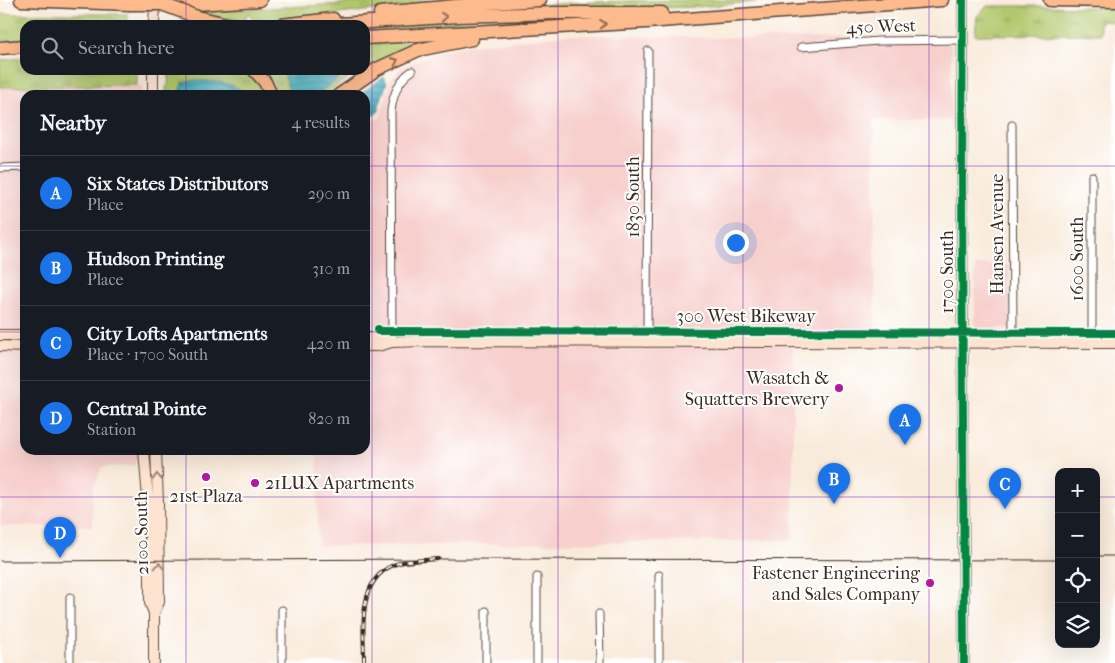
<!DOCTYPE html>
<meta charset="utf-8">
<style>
:root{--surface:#171b24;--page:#242831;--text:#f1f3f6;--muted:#9ea1a6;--line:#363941;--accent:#1a73e8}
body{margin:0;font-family:"IM FELL French Canon",serif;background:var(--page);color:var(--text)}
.controls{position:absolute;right:15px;bottom:15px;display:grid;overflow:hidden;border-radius:10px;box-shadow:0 5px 20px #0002}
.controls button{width:45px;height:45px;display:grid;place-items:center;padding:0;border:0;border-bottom:1px solid var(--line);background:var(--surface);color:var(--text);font:25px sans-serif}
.you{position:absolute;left:735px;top:242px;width:18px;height:18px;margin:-12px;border:4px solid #fff;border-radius:50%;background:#1a73e8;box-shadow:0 0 0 8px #1a73e833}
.badge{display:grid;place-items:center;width:32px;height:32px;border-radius:50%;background:var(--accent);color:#fff;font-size:16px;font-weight:700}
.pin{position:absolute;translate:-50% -41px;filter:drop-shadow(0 1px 2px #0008)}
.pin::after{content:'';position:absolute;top:26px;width:18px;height:15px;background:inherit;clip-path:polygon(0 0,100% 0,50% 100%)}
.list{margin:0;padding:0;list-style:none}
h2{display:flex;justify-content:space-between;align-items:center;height:65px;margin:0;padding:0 20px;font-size:21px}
h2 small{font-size:16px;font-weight:400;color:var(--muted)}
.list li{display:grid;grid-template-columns:32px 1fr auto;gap:15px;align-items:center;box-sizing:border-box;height:75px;padding:0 20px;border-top:1px solid var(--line)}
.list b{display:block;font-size:19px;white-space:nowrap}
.list p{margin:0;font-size:16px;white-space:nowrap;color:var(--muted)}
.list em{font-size:16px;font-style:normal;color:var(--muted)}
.icon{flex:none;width:28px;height:28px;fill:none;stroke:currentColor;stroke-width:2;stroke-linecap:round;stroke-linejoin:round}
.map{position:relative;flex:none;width:1115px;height:663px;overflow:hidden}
.search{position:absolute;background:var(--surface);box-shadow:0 5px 20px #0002;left:20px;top:20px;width:350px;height:55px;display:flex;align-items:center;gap:12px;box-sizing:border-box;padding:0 18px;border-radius:15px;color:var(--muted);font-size:19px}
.panel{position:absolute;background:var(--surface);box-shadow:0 5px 20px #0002;left:20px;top:90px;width:350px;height:365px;border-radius:15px}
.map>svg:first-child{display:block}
</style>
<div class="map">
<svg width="1115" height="663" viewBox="0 0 1115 663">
<defs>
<pattern id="grass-tufts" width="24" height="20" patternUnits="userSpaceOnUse" patternTransform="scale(1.25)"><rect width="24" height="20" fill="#b2c86c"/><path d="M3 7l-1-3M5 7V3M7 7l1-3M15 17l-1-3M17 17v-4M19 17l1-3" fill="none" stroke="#92a358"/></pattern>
<pattern id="water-rules" width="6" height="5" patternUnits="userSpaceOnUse" patternTransform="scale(1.25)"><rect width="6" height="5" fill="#3daabc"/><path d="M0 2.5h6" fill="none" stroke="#348b98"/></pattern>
</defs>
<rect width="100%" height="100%" fill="#fff"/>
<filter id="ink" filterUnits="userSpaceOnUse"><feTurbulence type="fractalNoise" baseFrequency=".02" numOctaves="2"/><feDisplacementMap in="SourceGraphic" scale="10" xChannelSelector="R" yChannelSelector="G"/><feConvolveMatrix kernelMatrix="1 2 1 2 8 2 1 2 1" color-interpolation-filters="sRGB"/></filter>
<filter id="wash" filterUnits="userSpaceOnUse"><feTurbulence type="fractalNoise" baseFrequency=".0096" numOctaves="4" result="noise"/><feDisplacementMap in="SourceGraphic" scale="20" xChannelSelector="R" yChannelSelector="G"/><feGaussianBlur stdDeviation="1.12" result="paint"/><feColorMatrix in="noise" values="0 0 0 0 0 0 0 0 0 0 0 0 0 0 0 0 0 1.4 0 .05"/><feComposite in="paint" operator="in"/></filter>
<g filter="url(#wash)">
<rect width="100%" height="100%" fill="#f9ebdb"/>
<!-- built -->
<path fill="#f7d0cd" d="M 566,35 L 786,39 L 874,37 L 875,43 L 951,44 L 951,120 L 874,120 L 875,331 L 793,332 L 793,540 L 318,546 L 317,450 L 365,450 L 365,119 L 380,119 L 391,80 L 400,69 L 435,52 L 472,45 Z
M 142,85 L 142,95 L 25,95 L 25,450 L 141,450 L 141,454 L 134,466 L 102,467 L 95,484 L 93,484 L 92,526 L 0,526 L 0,88 Z
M 975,265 L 1010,265 L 1010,328 L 977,328 L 975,326 Z"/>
<!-- grass -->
<path fill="url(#grass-tufts)" stroke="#767945" d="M 412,0 L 479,0 L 382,9 L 268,22 L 254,22 L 250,14 L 247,14 L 245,21 L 220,18 L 198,12 Z
M 776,0 L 698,7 L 446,13 C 555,0 665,0 776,0 Z
M 987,6 L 1048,6 L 1115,8 L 1115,22 L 1100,21 L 1100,34 L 975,35 L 977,16 Z
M 0,14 L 128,14 L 128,25 L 25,25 L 25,39 L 0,41 Z
M 529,19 L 517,21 L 365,30 L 365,27 L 420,22 Z
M 419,40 L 419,42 L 398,50 L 365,68 L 365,44 Z
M 25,58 L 25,70 L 137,70 L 137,85 L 0,87 L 0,60 Z
M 171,70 L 243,70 L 254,79 L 264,95 L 166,95 L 166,87 L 168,85 L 169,72 Z
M 263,70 L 361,70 L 349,77 L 326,95 L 277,95 L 273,83 Z"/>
<!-- water -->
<path fill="url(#water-rules)" stroke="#3c6a6d" d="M 291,70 L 349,70 L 317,95 L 290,95 L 284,73 Z
M 384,77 L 387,83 L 379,105 L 379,111 L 374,115 L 365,116 L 365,95 L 358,95 Z
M 195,80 C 215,82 233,81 247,95 L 178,95 L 182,83 Z"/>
</g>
<g filter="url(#ink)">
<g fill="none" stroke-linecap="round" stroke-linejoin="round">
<!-- street casing -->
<g stroke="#58473a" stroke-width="9">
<path id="street" d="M 801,47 L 879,41 L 963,40
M 1012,125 L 1013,343
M 0,168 L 25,167
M 392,342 L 391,111 C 393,95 398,80 412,71
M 647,343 L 648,51
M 1092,343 L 1092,176
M 659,575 L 659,663
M 537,577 L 537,663
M 70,597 L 70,663
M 282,610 L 282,663
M 486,611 L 486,663
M 599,614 L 600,663"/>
</g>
<!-- secondary casing -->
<g stroke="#58473a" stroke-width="12">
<path id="secondary" d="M 963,0 L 962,179 L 964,663
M 154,25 L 155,0
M 153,95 L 153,70
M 0,335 L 25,335
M 365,337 L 378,337 L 392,342
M 0,346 L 25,347
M 365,346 L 378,346 L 392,342 L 425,341 L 1115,343
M 144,450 L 150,524 L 150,603 L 154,613 L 154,663
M 154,613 L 159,602 L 158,503 L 156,450"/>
</g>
<!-- highway casing -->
<g stroke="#58473a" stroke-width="15">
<path id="highway" d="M 21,0 L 129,4
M 1050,0 L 1115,1
M 179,5 L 260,0
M 380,13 L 488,3 L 540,0
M 281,25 L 333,19
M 325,25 L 459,16 L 554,13 L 662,13
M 365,38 L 647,22 L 942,0
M 0,48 L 25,46
M 254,70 L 265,82 L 271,95
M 339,95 L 377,69 L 418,50 L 472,39"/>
</g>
<!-- street -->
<use href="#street" stroke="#fff" stroke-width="7"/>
<!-- secondary -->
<use href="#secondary" stroke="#fee3d1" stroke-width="10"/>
<!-- highway -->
<use href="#highway" stroke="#fcba8d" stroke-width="12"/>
<!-- tram -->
<path stroke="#3b2a1e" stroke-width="1" d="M 1096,556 L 1115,556
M 0,561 L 438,559 L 1059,560"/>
<!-- rail casing -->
<g stroke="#3b2a1e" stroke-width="4">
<path id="rail" d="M 364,661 C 364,627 356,576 399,563 C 411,560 425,560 438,559"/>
</g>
<!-- rail -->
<use href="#rail" stroke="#fff" stroke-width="2" stroke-dasharray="5.5" stroke-linecap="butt"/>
<!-- highway-bridge casing -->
<g stroke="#58473a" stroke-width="15" stroke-linecap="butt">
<path id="highway-bridge" d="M 151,0 L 197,17 L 231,25
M 129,4 L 159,4"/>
</g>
<!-- highway-bridge -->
<use href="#highway-bridge" stroke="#fcba8d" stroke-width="12"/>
<!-- cycleway casing -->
<g stroke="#fff" stroke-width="11">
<path id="cycleway" d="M 963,0 L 962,179 L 964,663
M 378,329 L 378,331 L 384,331 L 1115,333"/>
</g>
<!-- cycleway -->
<use href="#cycleway" stroke="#00873e" stroke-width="8"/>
</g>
<!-- one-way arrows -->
<defs><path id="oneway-chevron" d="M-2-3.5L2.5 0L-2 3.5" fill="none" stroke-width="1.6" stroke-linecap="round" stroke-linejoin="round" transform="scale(1.25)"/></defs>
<g stroke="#926b50">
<use href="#oneway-chevron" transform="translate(444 17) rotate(-4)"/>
<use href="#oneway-chevron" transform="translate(603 24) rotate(-4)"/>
<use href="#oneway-chevron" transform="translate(395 61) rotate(-25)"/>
</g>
<g stroke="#9c8678">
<use href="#oneway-chevron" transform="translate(157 477) rotate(-93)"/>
<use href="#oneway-chevron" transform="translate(159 566) rotate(-90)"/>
</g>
</g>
<!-- grid -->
<path fill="none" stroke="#7b2cbf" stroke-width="1" stroke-opacity="0.55" d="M 186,0 L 186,25M 372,0 L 372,663M 558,0 L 558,663M 743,0 L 743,663M 929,0 L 929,663M 186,70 L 186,95M 0,166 L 25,166M 365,166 L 1115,166M 0,332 L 25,332M 365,332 L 1115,332M 186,450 L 186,663M 0,497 L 1059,497M 1096,497 L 1115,497"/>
<!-- markers -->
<g fill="#b5179e" stroke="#fff" stroke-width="2">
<circle cx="839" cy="388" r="5"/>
<circle cx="206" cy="477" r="5"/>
<circle cx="255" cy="483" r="5"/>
<circle cx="930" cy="583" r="5"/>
</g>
<g text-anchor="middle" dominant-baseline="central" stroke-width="4" stroke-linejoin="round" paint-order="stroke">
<!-- street labels -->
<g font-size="18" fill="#3b2a1e" stroke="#fff">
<text transform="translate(881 27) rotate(-2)">450 West</text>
<text transform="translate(633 197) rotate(-90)">1830 South</text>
<text transform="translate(997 234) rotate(-90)">Hansen Avenue</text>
<text transform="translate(1077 259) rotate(-90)">1600 South</text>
<text transform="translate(947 272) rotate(-90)">1700 South</text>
<text x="746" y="316">300 West Bikeway</text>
<text transform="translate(142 533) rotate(-91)">2100 South</text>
</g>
<!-- poi labels -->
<g font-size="18" fill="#3b2a1e" stroke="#fff" text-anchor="end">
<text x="829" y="378">Wasatch &amp;<tspan x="829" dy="21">Squatters Brewery</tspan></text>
<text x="265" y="483" text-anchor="start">21LUX Apartments</text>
<text x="206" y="496" text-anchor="middle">21st Plaza</text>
<text x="920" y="573">Fastener Engineering<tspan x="920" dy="21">and Sales Company</tspan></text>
</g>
</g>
</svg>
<div class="controls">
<button>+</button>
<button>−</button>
<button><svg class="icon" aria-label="locate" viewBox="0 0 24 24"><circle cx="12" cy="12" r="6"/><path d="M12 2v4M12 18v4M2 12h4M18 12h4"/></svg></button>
<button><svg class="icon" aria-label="layers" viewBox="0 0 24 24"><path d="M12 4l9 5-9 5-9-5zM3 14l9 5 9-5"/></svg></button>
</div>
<div class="you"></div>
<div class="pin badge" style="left:905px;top:445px">A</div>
<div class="pin badge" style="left:834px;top:504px">B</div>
<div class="pin badge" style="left:1005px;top:509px">C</div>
<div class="pin badge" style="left:60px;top:558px">D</div>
<div class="search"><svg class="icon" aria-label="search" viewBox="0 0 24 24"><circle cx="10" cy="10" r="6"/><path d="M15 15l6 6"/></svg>Search here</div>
<section class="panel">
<h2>Nearby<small>4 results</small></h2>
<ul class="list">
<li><span class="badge">A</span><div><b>Six States Distributors</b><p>Place</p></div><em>290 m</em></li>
<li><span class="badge">B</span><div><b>Hudson Printing</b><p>Place</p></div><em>310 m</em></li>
<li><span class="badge">C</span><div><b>City Lofts Apartments</b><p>Place · 1700 South</p></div><em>420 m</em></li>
<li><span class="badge">D</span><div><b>Central Pointe</b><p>Station</p></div><em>820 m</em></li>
</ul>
</section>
</div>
